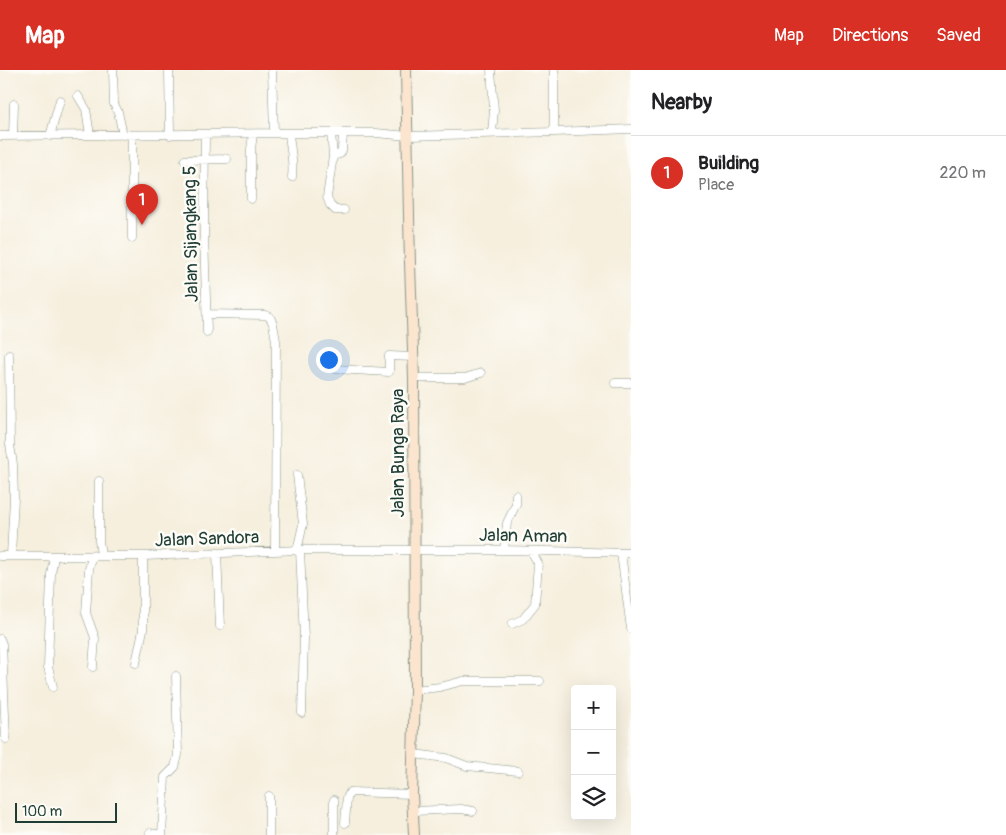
<!DOCTYPE html>
<meta charset="utf-8">
<style>
:root{--surface:#fff;--page:#f2f2f2;--text:#202124;--muted:#757577;--line:#e0e0e0;--accent:#d93025}
body{margin:0;font-family:Pangolin,sans-serif;background:var(--page);color:var(--text)}
.controls{position:absolute;right:15px;bottom:15px;display:grid;overflow:hidden;border-radius:5px;box-shadow:0 5px 20px #0002}
.controls button{width:45px;height:45px;display:grid;place-items:center;padding:0;border:0;border-bottom:1px solid var(--line);background:var(--surface);color:var(--text);font:25px sans-serif}
.scale{position:absolute;left:15px;bottom:12px;width:102px;box-sizing:border-box;padding-left:5px;border:2px solid #1f3d34;border-top:0;font-size:14px;line-height:18px;white-space:nowrap;color:#1f3d34;-webkit-text-stroke:4px #fdfcf7;paint-order:stroke}
.you{position:absolute;left:328px;top:289px;width:18px;height:18px;margin:-12px;border:4px solid #fff;border-radius:50%;background:#1a73e8;box-shadow:0 0 0 8px #1a73e833}
.badge{display:grid;place-items:center;width:32px;height:32px;border-radius:50%;background:var(--accent);color:#fff;font-size:16px;font-weight:700}
.pin{position:absolute;translate:-50% -41px;filter:drop-shadow(0 1px 2px #0008)}
.pin::after{content:'';position:absolute;top:26px;width:18px;height:15px;background:inherit;clip-path:polygon(0 0,100% 0,50% 100%)}
.list{margin:0;padding:0;list-style:none}
h2{display:flex;justify-content:space-between;align-items:center;height:65px;margin:0;padding:0 20px;font-size:21px}
h2 small{font-size:16px;font-weight:400;color:var(--muted)}
.list li{display:grid;grid-template-columns:32px 1fr auto;gap:15px;align-items:center;box-sizing:border-box;height:75px;padding:0 20px;border-top:1px solid var(--line)}
.list b{display:block;font-size:19px;white-space:nowrap}
.list p{margin:0;font-size:16px;white-space:nowrap;color:var(--muted)}
.list em{font-size:16px;font-style:normal;color:var(--muted)}
.icon{flex:none;width:28px;height:28px;fill:none;stroke:currentColor;stroke-width:2;stroke-linecap:round;stroke-linejoin:round}
.map{position:relative;flex:none;width:631px;height:765px;overflow:hidden}
header{display:flex;align-items:center;gap:30px;box-sizing:border-box;height:70px;padding:0 25px;background:var(--accent);color:#fff}
header strong{font-size:24px}
nav{display:flex;gap:28px;margin-inline-start:auto;font-size:18px}
main{display:flex}
aside{flex:1;background:var(--surface)}
.map>svg:first-child{display:block}
</style>
<header>
<strong>Map</strong>
<nav><a>Map</a><a>Directions</a><a>Saved</a></nav>
</header>
<main>
<div class="map">
<svg width="631" height="765" viewBox="0 0 631 765">
<rect width="100%" height="100%" fill="#fdfcf7"/>
<filter id="ink" filterUnits="userSpaceOnUse"><feTurbulence type="fractalNoise" baseFrequency=".02" numOctaves="2"/><feDisplacementMap in="SourceGraphic" scale="10" xChannelSelector="R" yChannelSelector="G"/><feConvolveMatrix kernelMatrix="1 2 1 2 8 2 1 2 1" color-interpolation-filters="sRGB"/></filter>
<filter id="wash" filterUnits="userSpaceOnUse"><feTurbulence type="fractalNoise" baseFrequency=".0096" numOctaves="4" result="noise"/><feDisplacementMap in="SourceGraphic" scale="20" xChannelSelector="R" yChannelSelector="G"/><feGaussianBlur stdDeviation="1.12" result="paint"/><feColorMatrix in="noise" values="0 0 0 0 0 0 0 0 0 0 0 0 0 0 0 0 0 1.4 0 .05"/><feComposite in="paint" operator="in"/></filter>
<g filter="url(#wash)">
<rect width="100%" height="100%" fill="#f6efde"/>
</g>
<g filter="url(#ink)">
<g fill="none" stroke-linecap="round" stroke-linejoin="round">
<!-- street casing -->
<g stroke="#8a9689" stroke-width="9">
<path id="street" d="M 113,0 L 114,34 L 118,42 L 123,65
M 169,0 L 170,65
M 272,0 L 274,63
M 491,0 L 494,40 L 492,63
M 554,0 L 554,62
M 78,26 L 86,39 L 90,65
M 289,63 C 290,78 294,92 292,107
M 331,63 L 333,86 L 327,127 L 330,135 L 335,140 L 344,140
M 132,65 L 132,168
M 205,65 L 204,164 L 207,262
M 0,66 L 274,63 L 376,63 L 408,66 L 554,62 L 631,59
M 13,66 L 14,34
M 50,66 L 60,30
M 333,86 L 340,84 L 342,81 L 343,63
M 185,90 L 227,89
M 251,129 L 251,79 L 253,64
M 208,244 L 265,245 L 270,247 L 273,254 L 276,271 L 275,481
M 9,285 L 10,375 L 13,394 L 14,428 L 11,485
M 335,299 L 389,302 L 389,286 L 413,287
M 414,308 L 465,308 L 481,303
M 615,313 L 631,313
M 297,405 L 303,454 L 297,481
M 99,411 L 99,471 L 101,485
M 300,480 L 304,568 L 302,643
M 504,480 L 507,453 L 516,434 L 516,425
M 217,483 L 220,556
M 621,483 L 631,559
M 92,485 L 89,499 L 86,543 L 95,568 L 93,597
M 0,486 L 143,486 L 300,480 L 504,480 L 631,483
M 512,554 L 523,549 L 535,534 L 538,493 L 531,481
M 0,569 L 2,574 L 6,669
M 136,593 L 143,560 L 143,486
M 53,617 L 48,597 L 51,504 L 54,486
M 415,620 L 440,617 L 463,611 L 540,611
M 414,684 L 446,688 L 467,696 L 518,701
M 269,726 L 269,765
M 414,741 L 461,739 L 473,741
M 345,753 L 347,728 L 350,722 L 412,724
M 150,763 L 162,765
M 162,765 L 165,707 L 175,697 L 178,685 L 176,606
M 334,765 L 334,730"/>
</g>
<!-- secondary casing -->
<g stroke="#8a9689" stroke-width="12">
<path id="secondary" d="M 406,0 L 410,194 L 414,308 L 415,620 L 412,724 L 414,765"/>
</g>
<!-- street -->
<use href="#street" stroke="#fff" stroke-width="8"/>
<!-- secondary -->
<use href="#secondary" stroke="#fbe5cf" stroke-width="10"/>
</g>
</g>
<g text-anchor="middle" dominant-baseline="central" stroke-width="5" stroke-linejoin="round" paint-order="stroke">
<!-- street labels -->
<g font-size="18" fill="#1f3d34" stroke="#fdfcf7">
<text transform="translate(191 164) rotate(-91)">Jalan Sijangkang 5</text>
<text transform="translate(398 383) rotate(-90)">Jalan Bunga Raya</text>
<text transform="translate(523 466) rotate(1)">Jalan Aman</text>
<text transform="translate(207 469) rotate(-2)">Jalan Sandora</text>
</g>
</g>
</svg>
<div class="controls">
<button>+</button>
<button>−</button>
<button><svg class="icon" aria-label="layers" viewBox="0 0 24 24"><path d="M12 4l9 5-9 5-9-5zM3 14l9 5 9-5"/></svg></button>
</div>
<div class="scale">100 m</div>
<div class="you"></div>
<div class="pin badge" style="left:142px;top:155px">1</div>
</div>
<aside>
<h2>Nearby<small></small></h2>
<ul class="list">
<li><span class="badge">1</span><div><b>Building</b><p>Place</p></div><em>220 m</em></li>
</ul>
</aside>
</main>
